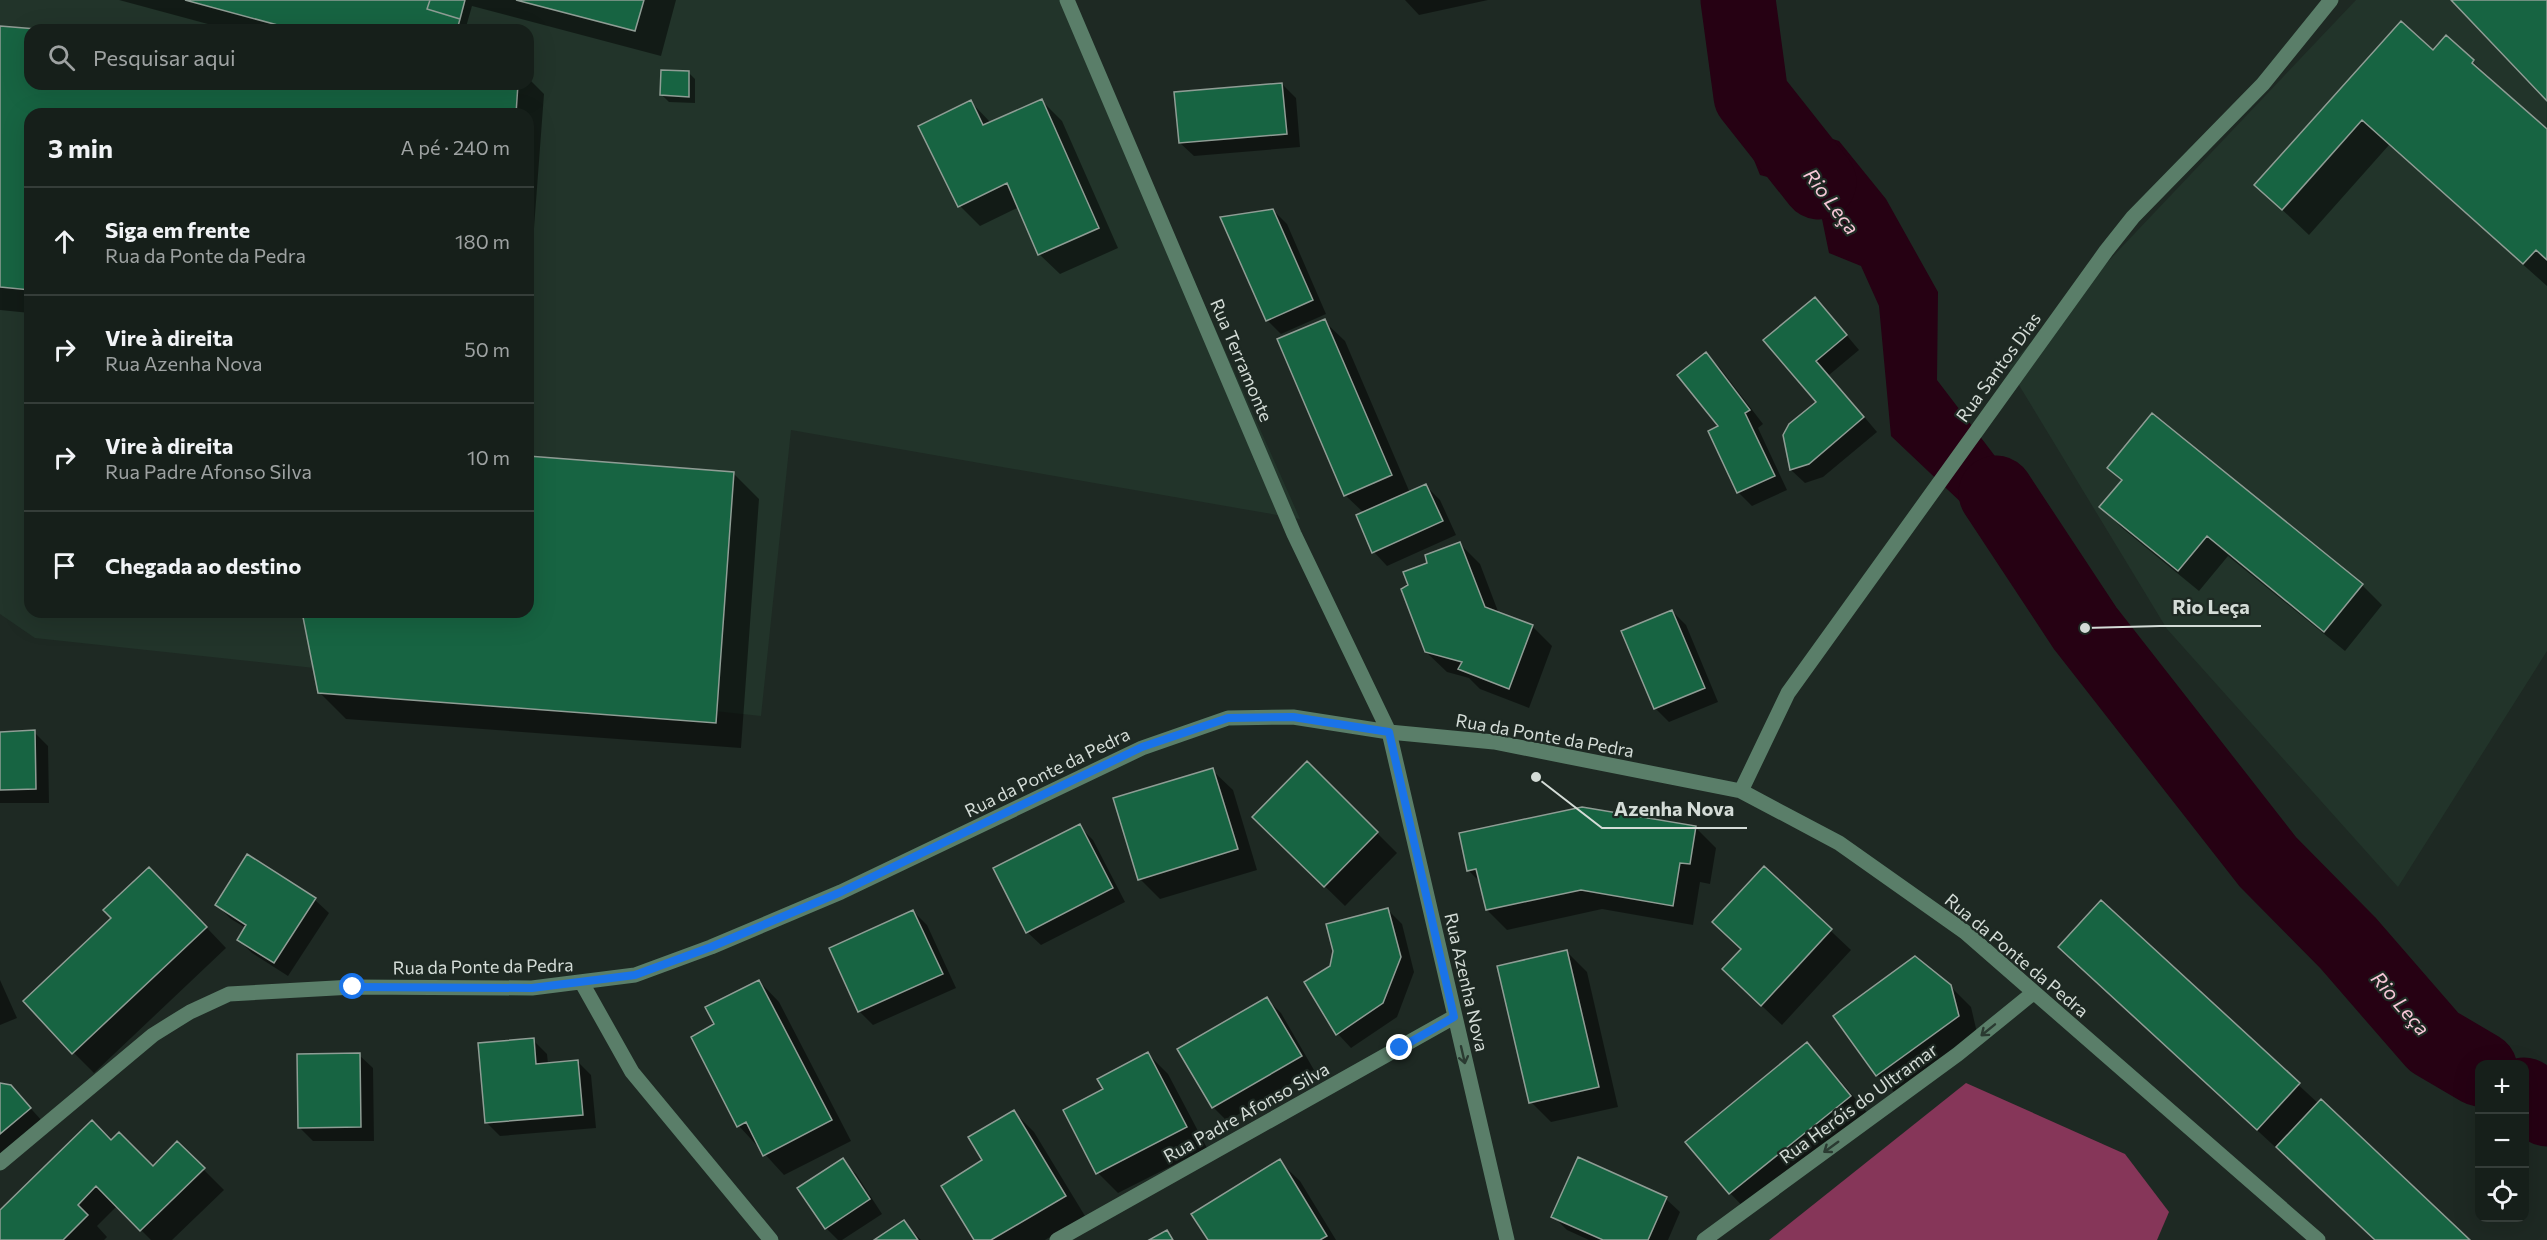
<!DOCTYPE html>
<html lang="pt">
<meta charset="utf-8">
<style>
:root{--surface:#161f1a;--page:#1f2723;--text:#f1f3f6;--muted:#9ea2a2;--line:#353d39}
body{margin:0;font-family:Commissioner,sans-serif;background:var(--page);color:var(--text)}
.controls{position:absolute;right:18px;bottom:18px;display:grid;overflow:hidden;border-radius:12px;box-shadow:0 6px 24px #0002}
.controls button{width:54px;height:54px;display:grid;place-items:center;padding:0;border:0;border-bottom:2px solid var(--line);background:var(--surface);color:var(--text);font:30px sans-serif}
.stop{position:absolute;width:18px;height:18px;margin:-14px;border:4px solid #1a73e8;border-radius:50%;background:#fff}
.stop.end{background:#1a73e8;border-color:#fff;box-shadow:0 2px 6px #0008}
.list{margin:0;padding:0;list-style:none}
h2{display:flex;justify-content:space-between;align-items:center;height:78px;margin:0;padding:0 24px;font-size:26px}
h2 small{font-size:20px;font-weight:400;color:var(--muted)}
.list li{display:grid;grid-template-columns:39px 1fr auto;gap:18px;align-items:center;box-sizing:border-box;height:108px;padding:0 24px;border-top:2px solid var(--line)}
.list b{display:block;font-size:22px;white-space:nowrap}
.list p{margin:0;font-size:20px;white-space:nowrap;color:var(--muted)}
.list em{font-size:20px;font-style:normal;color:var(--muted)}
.icon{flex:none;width:33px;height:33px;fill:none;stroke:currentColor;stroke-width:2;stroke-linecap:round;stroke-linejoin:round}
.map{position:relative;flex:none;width:2547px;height:1240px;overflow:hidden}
.search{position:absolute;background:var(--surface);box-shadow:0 6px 24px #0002;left:24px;top:24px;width:510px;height:66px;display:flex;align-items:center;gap:15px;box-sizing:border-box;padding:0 21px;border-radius:18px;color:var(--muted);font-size:22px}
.panel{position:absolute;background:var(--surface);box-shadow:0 6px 24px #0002;left:24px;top:108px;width:510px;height:510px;border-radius:18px}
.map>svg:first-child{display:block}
</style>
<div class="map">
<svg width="2547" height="1240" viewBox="0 0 2547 1240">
<rect width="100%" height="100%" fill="#1e2923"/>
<!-- built -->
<path fill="#22342a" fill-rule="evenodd" d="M 0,0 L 1069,0 L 1300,519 L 791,430 L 761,716 L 35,638 L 0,614 ZM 30,30 L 528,30 L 528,84 L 30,84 ZM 30,114 L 528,114 L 528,612 L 30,612 Z
M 2356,0 L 2547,0 L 2547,651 L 2398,887 L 2167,629 L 2008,367 Z"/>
<!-- forest -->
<path fill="#863659" d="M 1966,1083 L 2125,1154 L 2169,1212 L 2157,1240 L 1769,1240 Z"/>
<!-- water -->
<path fill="#260113" d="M 1762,96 L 1797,137 L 1807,131 L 1839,141 L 1886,199 L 1938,292 L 1937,380 L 2072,557 L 2042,591 L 1986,526 L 1891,436 L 1879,306 L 1861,266 L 1829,253 L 1816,190 L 1760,175 L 1737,118 Z"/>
<!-- shadow -->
<path fill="#0007" d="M 119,0 L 676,0 L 661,56 L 472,6 L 466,27 L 469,30 L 230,30 Z
M 1405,0 L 1488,0 L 1419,15 Z
M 0,28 L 30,30 L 30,84 L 528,84 L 528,78 L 544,94 L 528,309 L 528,114 L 30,114 L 30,313 L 0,310 Z
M 2433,52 L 2473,62 L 2547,131 L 2547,286 L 2389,145 L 2309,235 L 2256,185 Z
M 689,73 L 695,79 L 695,103 L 669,102 L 662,95 Z
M 1282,84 L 1296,98 L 1300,147 L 1194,156 L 1180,143 Z
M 970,101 L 991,123 L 1042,101 L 1062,121 L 1118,248 L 1060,274 L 1039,254 L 1019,207 L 980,226 L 960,206 Z
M 1273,210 L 1287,224 L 1326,314 L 1281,334 L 1267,320 Z
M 1828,313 L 1859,350 L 1829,375 L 1877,432 L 1823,477 L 1805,483 L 1791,470 L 1818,402 L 1765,340 Z
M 1324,321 L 1345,341 L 1410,493 L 1426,486 L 1440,500 L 1456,535 L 1387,566 L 1374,552 L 1364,513 L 1345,495 Z
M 1706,354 L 1720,368 L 1763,424 L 1758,428 L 1787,490 L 1752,506 L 1738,492 L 1720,427 Z
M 528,458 L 733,473 L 759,499 L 741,748 L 346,719 L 320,693 L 304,612 L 528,612 Z
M 2109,468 L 2362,585 L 2382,605 L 2345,651 L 2228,556 L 2199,591 L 2121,527 L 2101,507 L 2122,481 Z
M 1459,543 L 1480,564 L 1499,614 L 1532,626 L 1552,646 L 1529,708 L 1480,689 L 1469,678 L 1447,672 L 1426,652 L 1429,563 Z
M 1672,611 L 1686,625 L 1718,702 L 1669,722 L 1655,708 Z
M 34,732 L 48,746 L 49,803 L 0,803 L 0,734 Z
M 1307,763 L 1397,853 L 1345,906 L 1254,817 Z
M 1212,770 L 1233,790 L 1257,870 L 1160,899 L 1140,879 Z
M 1582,808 L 1696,828 L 1716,848 L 1710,884 L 1700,882 L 1693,925 L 1602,909 L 1507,930 L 1487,910 L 1481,883 L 1468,870 Z
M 1079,826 L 1093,840 L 1125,902 L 1041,945 L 1027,932 Z
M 1764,868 L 1851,950 L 1782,1025 L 1744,989 L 1742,950 Z
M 170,889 L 226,948 L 94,1073 L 73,1052 Z
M 315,900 L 329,913 L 288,976 L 252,953 L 239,940 L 246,928 L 231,919 L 217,905 Z
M 2101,902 L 2319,1104 L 2468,1240 L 2376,1240 L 2080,967 Z
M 1388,910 L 1402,924 L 1414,972 L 1397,1017 L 1351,1048 L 1338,1034 L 1306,982 L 1331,967 Z
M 913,911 L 927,925 L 956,988 L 873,1025 L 859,1011 Z
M 1567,952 L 1587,972 L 1618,1107 L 1551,1122 L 1531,1102 Z
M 0,980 L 17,1018 L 0,1025 Z
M 759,981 L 779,1002 L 851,1141 L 784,1175 L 739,1126 L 693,1037 L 716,1025 Z
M 1950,986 L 1971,1007 L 1978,1037 L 1897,1095 L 1877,1075 Z
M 1267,999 L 1281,1013 L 1314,1070 L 1227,1121 L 1213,1107 Z
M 533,1040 L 547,1054 L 548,1064 L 577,1061 L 591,1075 L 596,1128 L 500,1136 L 486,1122 Z
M 1807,1044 L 1827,1065 L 1870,1116 L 1750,1214 L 1730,1193 L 1687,1142 Z
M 1148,1054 L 1168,1074 L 1207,1148 L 1118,1193 L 1098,1173 Z
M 359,1055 L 373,1068 L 374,1141 L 313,1141 L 300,1128 Z
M 0,1085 L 24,1101 L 43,1122 L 0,1159 Z
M 1014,1112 L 1034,1132 L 1085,1216 L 1045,1240 L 976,1240 L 985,1161 Z
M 177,1143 L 224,1190 L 172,1240 L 151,1240 L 117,1206 L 97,1226 L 107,1237 L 104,1240 L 0,1240 L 0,1212 L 153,1168 Z
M 1579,1159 L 1666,1199 L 1680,1212 L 1668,1240 L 1589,1240 L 1567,1230 L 1553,1216 Z
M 842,1160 L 856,1174 L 882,1214 L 842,1240 L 838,1240 L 826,1228 Z
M 1279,1161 L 1300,1181 L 1336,1240 L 1209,1240 Z
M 904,1222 L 921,1240 L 877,1240 Z"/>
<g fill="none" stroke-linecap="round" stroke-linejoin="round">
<!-- river -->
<path stroke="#260113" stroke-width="75" d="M 1738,0 L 1751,96 L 1819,182
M 1996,493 L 2085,628 L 2268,862 L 2348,943 L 2434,1042 L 2480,1069
M 2524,1095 L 2547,1109"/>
</g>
<!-- building -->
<path fill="#176442" stroke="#8f9d95" stroke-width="1.5" d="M 185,0 L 430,0 L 427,9 L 460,19 L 457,30 L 296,30 Z
M 430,0 L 465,0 L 460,19 L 427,9 Z
M 516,0 L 644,0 L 635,31 Z
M 2451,0 L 2547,0 L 2547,101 Z
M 2401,21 L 2433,50 L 2446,35 L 2474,60 L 2472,63 L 2547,129 L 2547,260 L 2536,250 L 2523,264 L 2362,120 L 2282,210 L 2254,185 Z
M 0,26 L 49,30 L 30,30 L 30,84 L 518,84 L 516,114 L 30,114 L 30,290 L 0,287 Z
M 661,70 L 689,71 L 689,97 L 660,95 Z
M 1282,83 L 1287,134 L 1179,143 L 1174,92 Z
M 1042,99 L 1099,228 L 1038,255 L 1007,183 L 958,207 L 918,126 L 971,100 L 983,125 Z
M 1273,209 L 1313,300 L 1266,321 L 1220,217 Z
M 1815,297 L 1847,335 L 1816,361 L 1864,417 L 1809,464 L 1790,470 L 1783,435 L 1789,424 L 1816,402 L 1763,340 Z
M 1325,319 L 1392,475 L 1344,496 L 1277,339 Z
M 1706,352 L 1750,410 L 1745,413 L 1775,476 L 1737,493 L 1708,431 L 1718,426 L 1677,375 Z
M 2152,413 L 2363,584 L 2324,632 L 2207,536 L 2178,571 L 2099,507 L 2122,480 L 2107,468 Z
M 528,456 L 734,472 L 716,723 L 318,693 L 302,612 L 528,612 Z
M 1426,484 L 1443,521 L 1372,553 L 1356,515 Z
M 1460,542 L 1485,607 L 1533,625 L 1509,689 L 1458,669 L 1462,662 L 1425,652 L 1401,589 L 1408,585 L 1403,572 L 1427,563 L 1425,555 Z
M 1672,610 L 1705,688 L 1654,709 L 1621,631 Z
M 35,730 L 36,789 L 0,790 L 0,732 Z
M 1307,761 L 1378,832 L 1324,887 L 1252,817 Z
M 1213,768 L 1238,849 L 1138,880 L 1113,798 Z
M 1582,807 L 1696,826 L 1690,864 L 1680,863 L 1673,906 L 1581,890 L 1486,910 L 1476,869 L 1467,871 L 1459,833 Z
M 1080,824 L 1113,888 L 1026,933 L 993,868 Z
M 247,854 L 316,898 L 274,963 L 237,940 L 246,925 L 215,905 Z
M 1764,866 L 1832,929 L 1761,1006 L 1722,969 L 1741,949 L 1712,922 Z
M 149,867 L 207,927 L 72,1054 L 23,1001 L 111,918 L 103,910 Z
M 2101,900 L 2300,1083 L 2257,1130 L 2058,947 Z
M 1388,908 L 1401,957 L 1383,1003 L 1336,1035 L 1304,982 L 1330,966 L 1333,951 L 1326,924 Z
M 913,910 L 943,974 L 858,1012 L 829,948 Z
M 1567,950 L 1599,1087 L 1529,1103 L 1497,966 Z
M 1915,956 L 1951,985 L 1959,1016 L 1876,1076 L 1833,1016 Z
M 759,980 L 832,1120 L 763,1156 L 746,1122 L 737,1127 L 691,1037 L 714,1024 L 705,1007 Z
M 1267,997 L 1302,1056 L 1212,1108 L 1177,1049 Z
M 534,1038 L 536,1064 L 578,1060 L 583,1115 L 485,1123 L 478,1043 Z
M 1807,1042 L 1851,1096 L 1729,1194 L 1685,1142 Z
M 1148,1052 L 1187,1127 L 1096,1174 L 1063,1110 L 1103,1089 L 1097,1079 Z
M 360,1053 L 361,1127 L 298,1128 L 297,1054 Z
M 0,1083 L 11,1085 L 31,1108 L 0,1134 Z
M 2321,1099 L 2470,1240 L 2375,1240 L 2276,1147 Z
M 1014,1110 L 1066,1196 L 991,1240 L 974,1240 L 941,1186 L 982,1160 L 968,1137 Z
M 92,1120 L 111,1140 L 119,1132 L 153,1166 L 177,1141 L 205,1168 L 140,1231 L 96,1186 L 78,1205 L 88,1215 L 63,1240 L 0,1240 L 0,1210 Z
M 1578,1157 L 1667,1197 L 1648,1240 L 1603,1240 L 1551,1217 Z
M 843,1158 L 870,1199 L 825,1229 L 797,1188 Z
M 1280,1159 L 1327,1236 L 1320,1240 L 1208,1240 L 1191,1214 Z
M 904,1220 L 918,1240 L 874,1240 Z
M 1167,1230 L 1173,1240 L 1149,1240 Z"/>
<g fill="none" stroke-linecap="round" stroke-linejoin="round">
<!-- minor -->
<path stroke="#5a7e69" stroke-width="15" d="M 1067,0 L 1294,534 L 1389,732 L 1507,1240
M 1741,791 L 1788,693 L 2106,251 L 2133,217 L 2263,84 L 2331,0
M 582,983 L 632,1072 L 771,1240
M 0,1163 L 153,1035 L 190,1012 L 229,994 L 353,987 L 532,988 L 635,975 L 711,947 L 841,892 L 1142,748 L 1228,718 L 1293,717 L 1389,732 L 1494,742 L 1741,791 L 1839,843 L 1965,932 L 2318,1240
M 1057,1240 L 1454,1017
M 1704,1240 L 1958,1054 L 2033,993"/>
</g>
<!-- one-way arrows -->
<defs><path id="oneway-shaft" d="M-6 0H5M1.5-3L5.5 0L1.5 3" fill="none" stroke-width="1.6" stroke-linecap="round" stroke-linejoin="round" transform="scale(1.5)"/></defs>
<g stroke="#2a3a31">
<use href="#oneway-shaft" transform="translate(1988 1030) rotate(141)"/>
<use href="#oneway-shaft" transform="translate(1463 1055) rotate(77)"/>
<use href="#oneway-shaft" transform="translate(1831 1147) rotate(144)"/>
</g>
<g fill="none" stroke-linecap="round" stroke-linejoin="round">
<!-- route -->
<path stroke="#1a73e8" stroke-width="8" d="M 353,987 L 532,988 L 635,975 L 711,947 L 841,892 L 1142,747 L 1228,718 L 1293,717 L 1389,732 L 1454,1017 L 1400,1048"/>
</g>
<g text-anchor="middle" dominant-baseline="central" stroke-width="4.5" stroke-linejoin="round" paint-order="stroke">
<!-- street labels -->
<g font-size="18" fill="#d4dcd7" stroke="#1e2923">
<text transform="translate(1242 360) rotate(67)">Rua Terramonte</text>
<text transform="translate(1998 367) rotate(-54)">Rua Santos Dias</text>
<text transform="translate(1545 735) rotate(10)">Rua da Ponte da Pedra</text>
<text transform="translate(1047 772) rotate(-26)">Rua da Ponte da Pedra</text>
<text transform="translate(2017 955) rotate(40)">Rua da Ponte da Pedra</text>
<text transform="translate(483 966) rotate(-1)">Rua da Ponte da Pedra</text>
<text transform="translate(1467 982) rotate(77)">Rua Azenha Nova</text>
<text transform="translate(1858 1103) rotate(-36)">Rua Heróis do Ultramar</text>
<text transform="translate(1246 1112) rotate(-29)">Rua Padre Afonso Silva</text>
</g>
<!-- water labels -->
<g font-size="20" font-style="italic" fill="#f7c8d8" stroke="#1e2923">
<text transform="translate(1832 201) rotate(53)">Rio Leça</text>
<text transform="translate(2401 1003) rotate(49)">Rio Leça</text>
</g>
</g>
<!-- callouts -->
<path fill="none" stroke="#d4dcd7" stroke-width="2" d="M2085 628L2160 626H2261M1536 777L1602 828H1747"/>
<g fill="#d4dcd7" stroke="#1e2923" stroke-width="2">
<circle cx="2085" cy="628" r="6"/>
<circle cx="1536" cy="777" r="6"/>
</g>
<g font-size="20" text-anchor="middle" font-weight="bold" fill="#d4dcd7" stroke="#1e2923" stroke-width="4.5" stroke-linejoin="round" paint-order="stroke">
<text x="2211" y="614">Rio Leça</text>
<text x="1674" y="816">Azenha Nova</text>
</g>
</svg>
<div class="controls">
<button>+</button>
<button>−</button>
<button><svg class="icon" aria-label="locate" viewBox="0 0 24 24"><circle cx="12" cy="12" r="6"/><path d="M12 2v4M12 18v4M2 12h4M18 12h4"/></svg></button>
</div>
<div class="stop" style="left:353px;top:987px"></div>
<div class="stop end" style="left:1400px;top:1048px"></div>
<div class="search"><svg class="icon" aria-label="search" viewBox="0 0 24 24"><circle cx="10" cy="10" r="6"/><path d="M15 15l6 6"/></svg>Pesquisar aqui</div>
<section class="panel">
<h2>3 min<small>A pé · 240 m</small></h2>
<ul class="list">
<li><svg class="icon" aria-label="ahead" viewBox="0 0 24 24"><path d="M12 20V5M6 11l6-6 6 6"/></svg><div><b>Siga em frente</b><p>Rua da Ponte da Pedra</p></div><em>180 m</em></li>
<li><svg class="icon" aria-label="right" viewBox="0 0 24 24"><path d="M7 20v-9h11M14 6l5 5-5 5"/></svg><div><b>Vire à direita</b><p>Rua Azenha Nova</p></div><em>50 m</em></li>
<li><svg class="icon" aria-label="right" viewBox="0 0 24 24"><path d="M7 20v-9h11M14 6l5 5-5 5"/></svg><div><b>Vire à direita</b><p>Rua Padre Afonso Silva</p></div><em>10 m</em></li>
<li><svg class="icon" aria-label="arrive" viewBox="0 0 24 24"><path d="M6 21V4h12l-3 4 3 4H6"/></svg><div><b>Chegada ao destino</b></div></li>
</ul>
</section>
</div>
